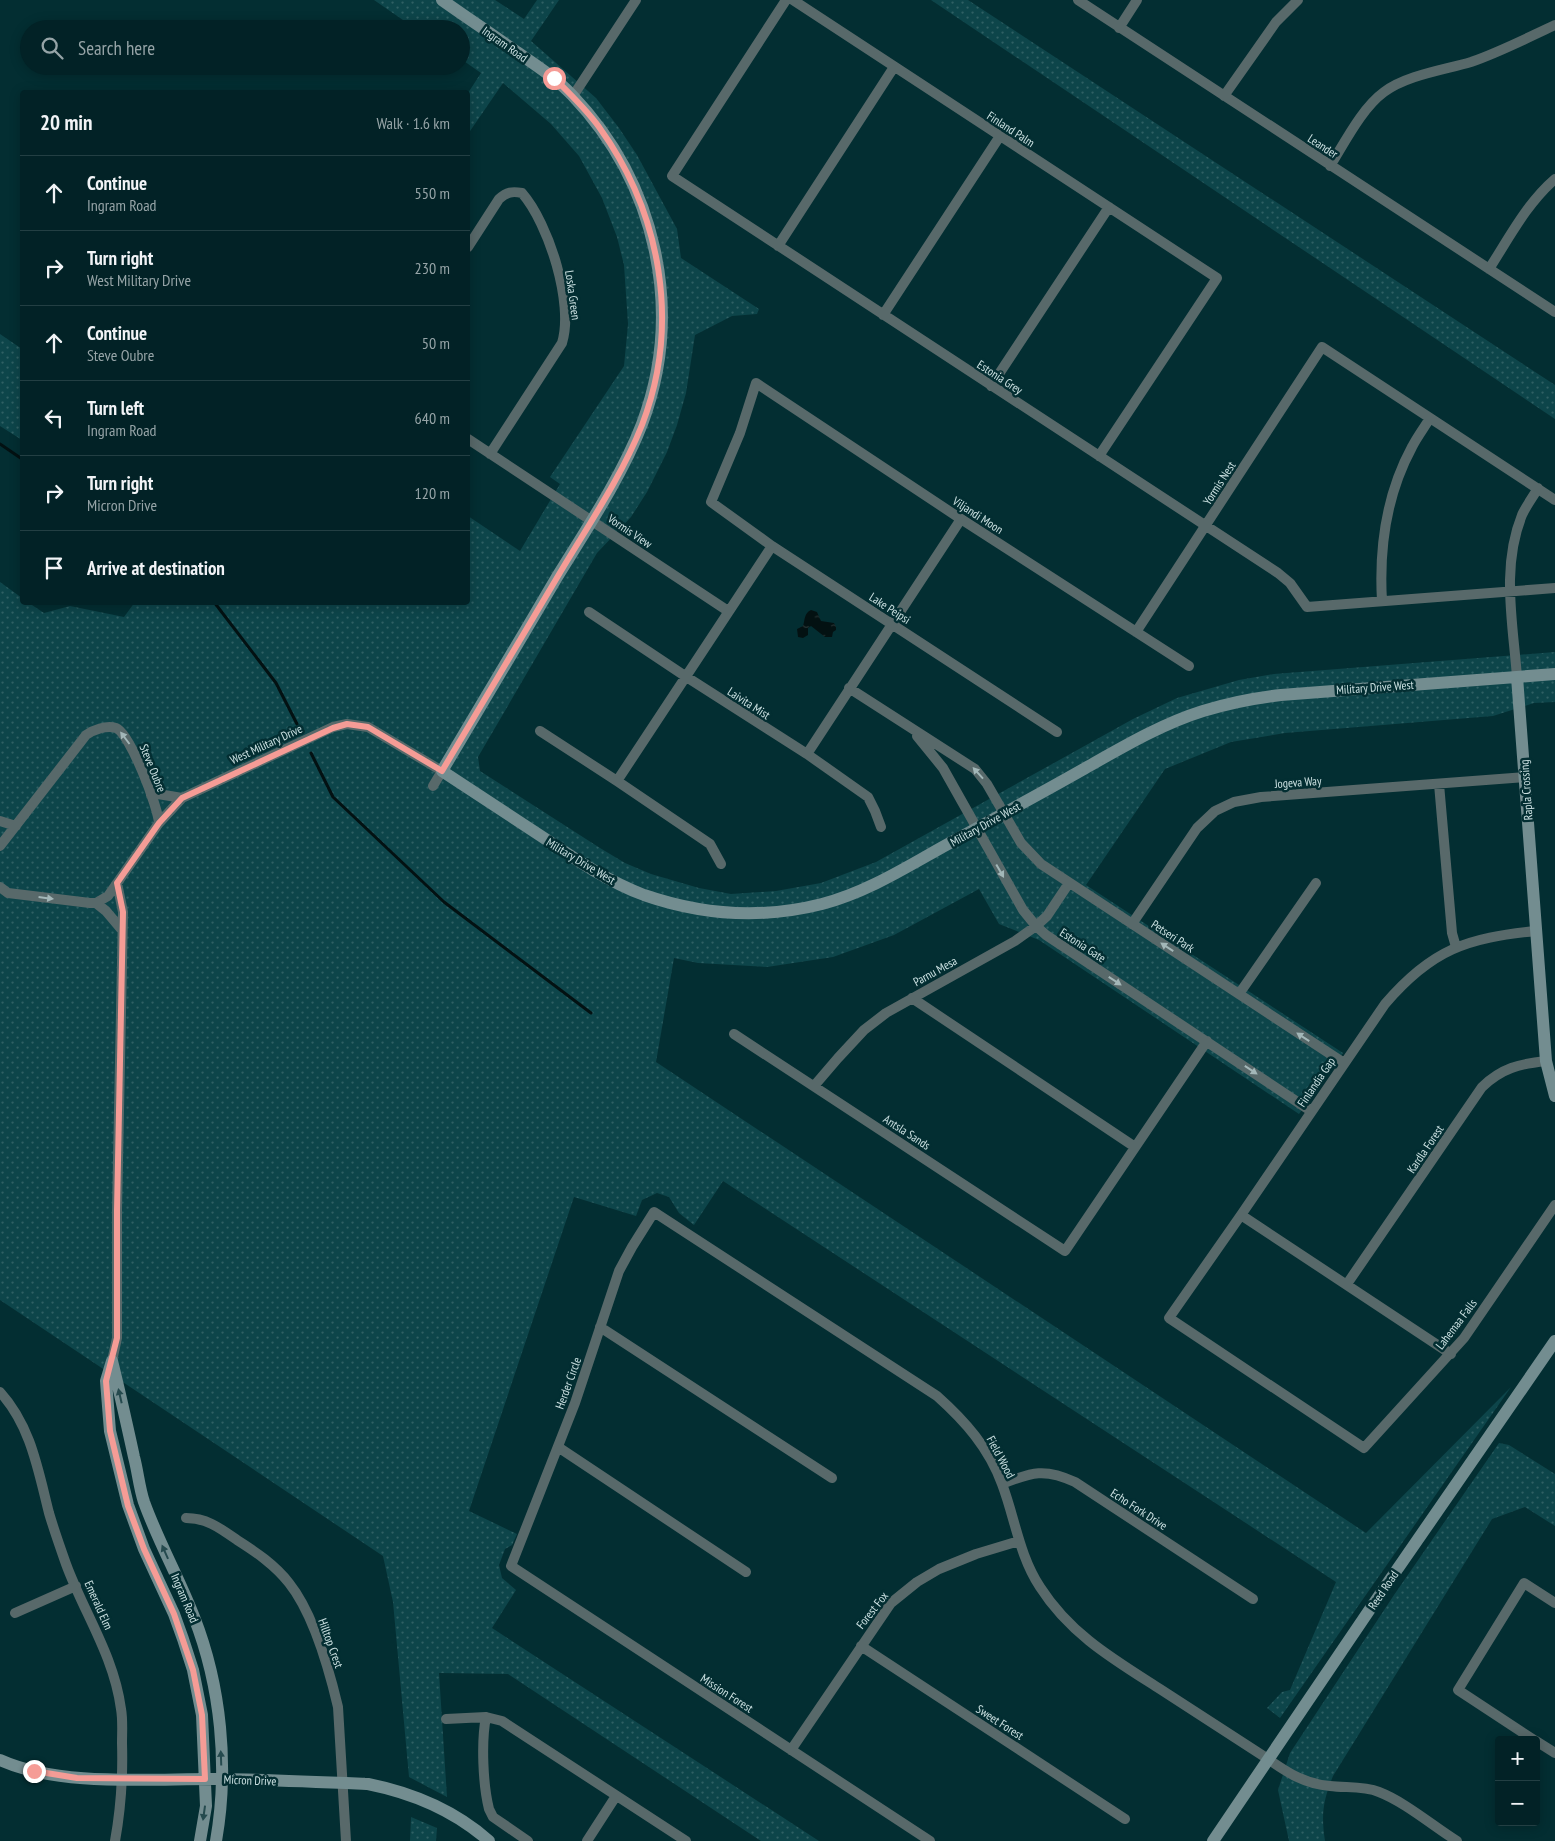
<!DOCTYPE html>
<meta charset="utf-8">
<style>
:root{--surface:#022226;--page:#102f32;--text:#f1f3f6;--muted:#96a4a7;--line:#233f43}
body{margin:0;font-family:"PT Sans Narrow",sans-serif;background:var(--page);color:var(--text)}
.controls{position:absolute;right:15px;bottom:15px;display:grid;overflow:hidden;border-radius:5px;box-shadow:0 2px 12px #0003}
.controls button{width:45px;height:45px;display:grid;place-items:center;padding:0;border:0;border-bottom:1px solid var(--line);background:var(--surface);color:var(--text);font:25px sans-serif}
.stop{position:absolute;width:15px;height:15px;margin:-11px;border:4px solid #f59c96;border-radius:50%;background:#fff}
.stop.end{background:#f59c96;border-color:#fff;box-shadow:0 1px 5px #0008}
.list{margin:0;padding:0;list-style:none}
h2{display:flex;justify-content:space-between;align-items:center;height:65px;margin:0;padding:0 20px;font-size:21px}
h2 small{font-size:16px;font-weight:400;color:var(--muted)}
.list li{display:grid;grid-template-columns:32px 1fr auto;gap:15px;align-items:center;box-sizing:border-box;height:75px;padding:0 20px;border-top:1px solid var(--line)}
.list b{display:block;font-size:19px;white-space:nowrap}
.list p{margin:0;font-size:16px;white-space:nowrap;color:var(--muted)}
.list em{font-size:16px;font-style:normal;color:var(--muted)}
.icon{flex:none;width:28px;height:28px;fill:none;stroke:currentColor;stroke-width:2;stroke-linecap:round;stroke-linejoin:round}
.map{position:relative;flex:none;width:1555px;height:1841px;overflow:hidden}
.search{position:absolute;background:var(--surface);box-shadow:0 2px 12px #0003;left:20px;top:20px;width:450px;height:55px;display:flex;align-items:center;gap:12px;box-sizing:border-box;padding:0 18px;border-radius:28px;color:var(--muted);font-size:19px}
.panel{position:absolute;background:var(--surface);box-shadow:0 2px 12px #0003;left:20px;top:90px;width:450px;height:515px;border-radius:5px}
.map>svg:first-child{display:block}
</style>
<div class="map">
<svg width="1555" height="1841" viewBox="0 0 1555 1841">
<defs>
<pattern id="grass-dots" width="8" height="8" patternUnits="userSpaceOnUse" patternTransform="scale(1.25)"><rect width="8" height="8" fill="#0d454a"/><path d="M2 2h.1M6 6h.1" fill="none" stroke="#2f6064" stroke-width="1.8" stroke-linecap="round"/></pattern>
<pattern id="water-ripples" width="26" height="14" patternUnits="userSpaceOnUse" patternTransform="scale(1.25)"><rect width="26" height="14" fill="#031112"/><path d="M2 4q2-2 4 0t4 0M15 11q2-2 4 0t4 0" fill="none" stroke="#273334"/></pattern>
</defs>
<rect width="100%" height="100%" fill="#032e32"/>
<!-- grass -->
<path fill="url(#grass-dots)" d="M 374,0 L 495,0 L 524,19 L 537,0 L 559,0 L 531,41 L 596,98 L 619,128 L 637,155 L 677,229 L 681,258 L 759,309 L 757,314 L 732,316 L 695,335 L 686,393 L 677,425 L 667,452 L 647,492 L 631,517 L 597,553 L 478,757 L 480,771 L 600,848 L 625,863 L 651,874 L 699,888 L 731,894 L 776,891 L 821,883 L 876,862 L 1133,719 L 1177,698 L 1239,680 L 1274,674 L 1555,652 L 1555,702 L 1534,703 L 1493,716 L 1285,733 L 1231,742 L 1165,769 L 1086,885 L 1343,1053 L 1299,1114 L 1039,940 L 999,924 L 979,889 L 894,935 L 833,957 L 767,967 L 698,963 L 674,958 L 656,1062 L 1366,1533 L 1511,1387 L 1280,1718 L 1267,1708 L 1282,1692 L 1290,1690 L 1336,1582 L 723,1181 L 694,1225 L 679,1213 L 669,1197 L 657,1193 L 642,1200 L 636,1216 L 574,1197 L 469,1511 L 517,1534 L 512,1545 L 505,1549 L 499,1565 L 502,1578 L 516,1590 L 492,1628 L 819,1841 L 761,1841 L 508,1674 L 439,1673 L 447,1797 L 409,1777 L 393,1602 L 383,1556 L 0,1300 L 0,582 L 22,598 L 22,602 L 29,603 L 44,613 L 70,606 L 124,617 L 135,602 L 468,602 L 468,516 L 520,551 L 560,484 L 550,477 L 624,366 L 628,324 L 624,265 L 617,237 L 602,198 L 579,156 L 551,124 L 503,83 L 468,134 L 468,93 L 481,73 L 461,59 L 461,29 L 416,29 Z
M 931,0 L 968,0 L 1555,385 L 1555,419 Z
M 0,334 L 22,349 L 22,440 L 0,426 Z
M 1499,1443 L 1509,1445 L 1555,1474 L 1555,1526 L 1525,1507 L 1492,1519 L 1333,1776 C 1323,1801 1321,1814 1325,1841 L 1289,1841 L 1278,1790 L 1290,1753 L 1394,1595 Z
M 411,1817 L 437,1828 L 436,1841 L 410,1841 Z"/>
<!-- water -->
<path fill="url(#water-ripples)" d="M 811,610 L 817,612 L 821,621 L 834,623 L 836,627 L 836,630 L 833,632 L 832,637 L 825,637 L 811,626 L 808,628 L 808,635 L 803,638 L 798,637 L 797,629 L 803,626 C 805,620 804,613 811,610 Z"/>
<g fill="none" stroke-linecap="round" stroke-linejoin="round">
<!-- stream -->
<path stroke="#031112" stroke-width="3" d="M 0,444 L 22,459
M 214,602 L 276,683 L 297,724
M 311,753 L 333,797 L 444,902 L 591,1013"/>
<!-- street -->
<path stroke="#58696a" stroke-width="10" d="M 786,0 L 672,176 L 1278,573 L 1290,583 L 1307,607 L 1555,588
M 793,0 L 1217,278 L 1099,456
M 1078,0 L 1555,312
M 1119,28 L 1137,0
M 573,96 L 636,0
M 1224,96 L 1276,22 L 1298,0
M 1330,166 C 1345,142 1362,108 1384,92 C 1407,75 1444,70 1471,62 C 1500,52 1527,38 1555,25
M 778,246 L 894,67
M 468,247 L 499,199 C 507,192 512,191 522,193 C 549,224 574,304 562,343 L 490,454
M 1489,269 C 1509,238 1527,203 1555,179
M 883,315 L 1000,136
M 991,386 L 1109,207
M 468,439 L 728,611
M 1382,601 C 1379,549 1386,495 1412,447 C 1417,437 1424,428 1430,418
M 589,612 L 685,676 L 807,754 L 868,797 L 875,811 L 881,827
M 1136,632 L 1322,347 L 1555,500
M 1517,677 C 1513,623 1501,567 1522,515 C 1526,506 1533,497 1538,488
M 849,688 L 975,769 L 987,784 L 1021,843 L 1041,864 L 1344,1063
M 540,731 L 617,781 L 710,844 L 721,864
M 1057,732 L 772,546 L 711,502 L 740,433 L 756,383 L 961,519 L 1189,666
M 917,736 L 943,768 L 1023,910 L 1036,926 L 1046,935 L 1311,1111
M 807,754 L 961,519
M 617,781 L 772,546
M 1439,784 L 1452,933 L 1456,947
M 151,795 L 158,794 L 182,798
M 0,821 L 16,826
M 159,823 L 182,798 L 333,727 L 347,724 L 368,727 L 442,771 L 433,786
M 0,846 L 86,735 C 93,730 106,725 116,728 C 130,733 158,807 159,823 L 108,896 L 96,903 L 90,903 L 8,893 L 0,887
M 96,903 L 106,911 L 122,930
M 1132,924 L 1197,828 L 1215,811 L 1234,802 L 1261,797 L 1526,777
M 1536,931 C 1467,938 1432,949 1385,1004 L 1241,1215 L 1169,1318 L 1364,1448 L 1464,1338 L 1555,1205
M 1239,994 L 1316,883
M 912,998 L 1135,1147
M 734,1034 L 1065,1251 L 1207,1041
M 814,1086 L 838,1058 L 864,1030 L 886,1013 L 1015,941 L 1036,926 L 1047,916 L 1069,883
M 1241,1215 L 1451,1354
M 1347,1284 L 1482,1087 C 1502,1068 1519,1064 1546,1061
M 600,1327 L 832,1478
M 112,1361 L 117,1338 L 117,1211 L 123,912 L 117,883
M 0,1392 C 31,1426 38,1470 49,1513 C 54,1530 60,1547 66,1564 C 84,1613 114,1656 121,1709 C 123,1720 122,1732 122,1743 C 123,1776 121,1808 115,1841
M 558,1447 L 746,1572
M 1002,1484 C 1032,1472 1045,1468 1075,1482 L 1253,1599
M 186,1518 C 207,1518 220,1528 237,1540 C 256,1552 275,1565 289,1583 C 313,1613 329,1669 338,1707 L 346,1841
M 15,1613 L 76,1586
M 861,1646 L 1125,1819
M 486,1717 C 481,1742 483,1785 489,1809 L 493,1817 L 528,1841
M 446,1719 L 486,1717 L 502,1721 L 686,1841
M 1534,1740 L 1458,1690 L 1524,1583 L 1555,1603
M 1536,1741 L 1555,1753
M 791,1750 L 891,1603 L 917,1582 L 939,1569 L 976,1554 L 1019,1541
M 587,1841 L 616,1796
M 930,1841 L 511,1566 L 575,1403 L 619,1271 L 632,1247 L 654,1212 L 937,1396 C 965,1421 989,1448 1002,1484 C 1015,1518 1019,1555 1040,1587 C 1070,1634 1113,1659 1160,1689 C 1196,1712 1232,1736 1268,1759 C 1288,1773 1305,1784 1330,1786 C 1346,1788 1364,1786 1379,1792 C 1405,1802 1433,1826 1457,1841"/>
<!-- secondary -->
<path stroke="#738d90" stroke-width="12" d="M 442,0 C 466,17 490,33 514,50 C 534,64 555,77 572,95 C 656,183 685,310 642,424 C 622,476 586,530 557,577 C 519,642 480,707 442,771 C 477,794 512,817 547,840 C 578,861 609,882 644,895 C 702,915 763,919 822,904 C 868,892 908,866 948,844 C 993,819 1038,795 1082,770 C 1121,748 1161,724 1203,711 C 1229,703 1255,698 1281,695 L 1555,674
M 1517,677 L 1546,1061 L 1555,1096
M 112,1361 C 120,1393 127,1425 134,1457 C 138,1472 139,1487 144,1502 C 158,1541 179,1578 194,1617 C 221,1686 229,1767 216,1841
M 112,1361 L 106,1381 L 110,1431 L 128,1505 L 144,1549 L 174,1614 L 183,1639 L 193,1670 L 202,1715 L 206,1806 L 200,1841
M 0,1760 C 62,1788 155,1778 223,1779 C 271,1780 319,1782 368,1784 C 413,1793 454,1810 489,1841
M 1213,1841 L 1385,1587 L 1555,1341"/>
</g>
<!-- one-way arrows -->
<defs><path id="oneway-solid" d="M-6-.8H1V-3.2L6.5 0L1 3.2V.8H-6Z" transform="scale(1.25)"/></defs>
<g fill="#a3b7b8">
<use href="#oneway-solid" transform="translate(125 738) rotate(-127)"/>
<use href="#oneway-solid" transform="translate(978 773) rotate(-132)"/>
<use href="#oneway-solid" transform="translate(1000 871) rotate(60)"/>
<use href="#oneway-solid" transform="translate(46 898) rotate(7)"/>
<use href="#oneway-solid" transform="translate(1167 947) rotate(-147)"/>
<use href="#oneway-solid" transform="translate(1115 981) rotate(33)"/>
<use href="#oneway-solid" transform="translate(1303 1037) rotate(-147)"/>
<use href="#oneway-solid" transform="translate(1251 1070) rotate(34)"/>
</g>
<g fill="#254a4e">
<use href="#oneway-solid" transform="translate(120 1396) rotate(-103)"/>
<use href="#oneway-solid" transform="translate(165 1552) rotate(-114)"/>
<use href="#oneway-solid" transform="translate(221 1758) rotate(-92)"/>
<use href="#oneway-solid" transform="translate(204 1813) rotate(98)"/>
</g>
<g fill="none" stroke-linecap="round" stroke-linejoin="round">
<!-- route -->
<path stroke="#f59c96" stroke-width="6" d="M 34,1771 L 77,1778 L 205,1779 L 202,1715 L 193,1670 L 174,1614 L 144,1549 L 128,1506 L 110,1431 L 106,1381 L 117,1338 L 117,1211 L 123,912 L 117,883 L 159,823 L 182,798 L 333,728 L 347,724 L 368,727 L 442,771 C 481,706 519,641 558,576 C 587,527 621,478 642,425 C 681,324 661,213 599,127 C 586,109 569,93 554,78"/>
</g>
<g text-anchor="middle" dominant-baseline="central" stroke-width="5" stroke-linejoin="round" paint-order="stroke">
<!-- street labels -->
<g font-size="12" fill="#cce1e2" stroke="#032e32">
<text transform="translate(505 44) rotate(35)">Ingram Road</text>
<text transform="translate(1011 129) rotate(33)">Finland Palm</text>
<text transform="translate(1323 146) rotate(33)">Leander</text>
<text transform="translate(573 295) rotate(82)">Loska Green</text>
<text transform="translate(1000 377) rotate(33)">Estonia Grey</text>
<text transform="translate(1219 483) rotate(-57)">Yormis Nest</text>
<text transform="translate(978 515) rotate(33)">Viljandi Moon</text>
<text transform="translate(630 531) rotate(34)">Vormis View</text>
<text transform="translate(890 608) rotate(33)">Lake Peipsi</text>
<text transform="translate(1375 687) rotate(-4)">Military Drive West</text>
<text transform="translate(749 703) rotate(33)">Laivita Mist</text>
<text transform="translate(266 744) rotate(-25)">West Military Drive</text>
<text transform="translate(153 768) rotate(68)">Steve Oubre</text>
<text transform="translate(1298 782) rotate(-4)">Jogeva Way</text>
<text transform="translate(1526 790) rotate(-94)">Rapla Crossing</text>
<text transform="translate(985 824) rotate(-29)">Military Drive West</text>
<text transform="translate(581 861) rotate(31)">Military Drive West</text>
<text transform="translate(1173 936) rotate(33)">Petseri Park</text>
<text transform="translate(1083 945) rotate(33)">Estonia Gate</text>
<text transform="translate(935 971) rotate(-29)">Parnu Mesa</text>
<text transform="translate(1316 1082) rotate(-56)">Finlandia Gap</text>
<text transform="translate(907 1132) rotate(33)">Antsla Sands</text>
<text transform="translate(1425 1149) rotate(-56)">Kardla Forest</text>
<text transform="translate(1456 1324) rotate(-53)">Lahemaa Falls</text>
<text transform="translate(568 1383) rotate(-70)">Herder Circle</text>
<text transform="translate(1001 1457) rotate(62)">Field Wood</text>
<text transform="translate(1139 1509) rotate(33)">Echo Fork Drive</text>
<text transform="translate(1383 1590) rotate(-56)">Reed Road</text>
<text transform="translate(185 1598) rotate(67)">Ingram Road</text>
<text transform="translate(99 1605) rotate(66)">Emerald Elm</text>
<text transform="translate(872 1610) rotate(-52)">Forest Fox</text>
<text transform="translate(331 1643) rotate(70)">Hilltop Crest</text>
<text transform="translate(727 1693) rotate(33)">Mission Forest</text>
<text transform="translate(1000 1722) rotate(33)">Sweet Forest</text>
<text transform="translate(250 1780) rotate(2)">Micron Drive</text>
</g>
</g>
</svg>
<div class="controls">
<button>+</button>
<button>−</button>
</div>
<div class="stop" style="left:554px;top:78px"></div>
<div class="stop end" style="left:34px;top:1771px"></div>
<div class="search"><svg class="icon" aria-label="search" viewBox="0 0 24 24"><circle cx="10" cy="10" r="6"/><path d="M15 15l6 6"/></svg>Search here</div>
<section class="panel">
<h2>20 min<small>Walk · 1.6 km</small></h2>
<ul class="list">
<li><svg class="icon" aria-label="ahead" viewBox="0 0 24 24"><path d="M12 20V5M6 11l6-6 6 6"/></svg><div><b>Continue</b><p>Ingram Road</p></div><em>550 m</em></li>
<li><svg class="icon" aria-label="right" viewBox="0 0 24 24"><path d="M7 20v-9h11M14 6l5 5-5 5"/></svg><div><b>Turn right</b><p>West Military Drive</p></div><em>230 m</em></li>
<li><svg class="icon" aria-label="ahead" viewBox="0 0 24 24"><path d="M12 20V5M6 11l6-6 6 6"/></svg><div><b>Continue</b><p>Steve Oubre</p></div><em>50 m</em></li>
<li><svg class="icon" aria-label="left" viewBox="0 0 24 24"><path d="M17 20v-9H6M10 6l-5 5 5 5"/></svg><div><b>Turn left</b><p>Ingram Road</p></div><em>640 m</em></li>
<li><svg class="icon" aria-label="right" viewBox="0 0 24 24"><path d="M7 20v-9h11M14 6l5 5-5 5"/></svg><div><b>Turn right</b><p>Micron Drive</p></div><em>120 m</em></li>
<li><svg class="icon" aria-label="arrive" viewBox="0 0 24 24"><path d="M6 21V4h12l-3 4 3 4H6"/></svg><div><b>Arrive at destination</b></div></li>
</ul>
</section>
</div>
